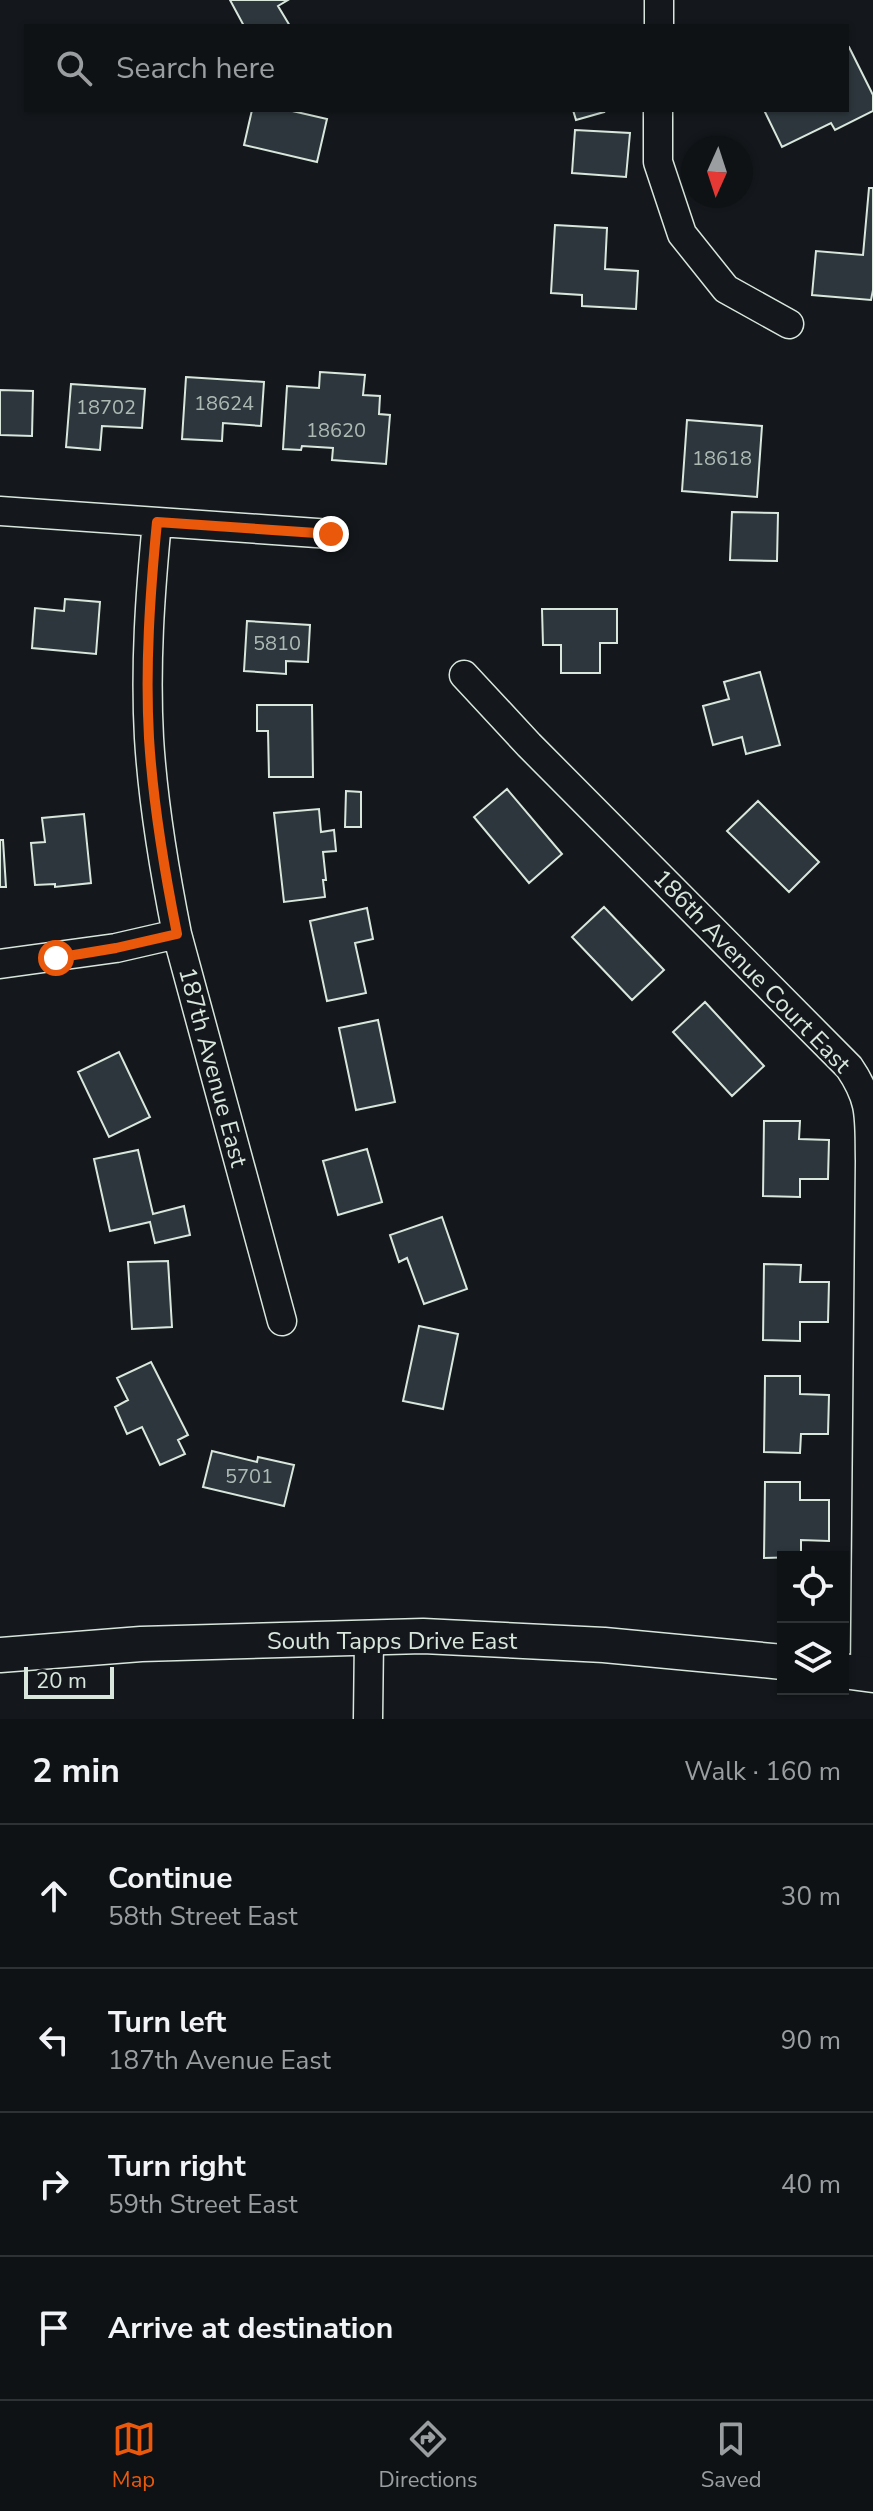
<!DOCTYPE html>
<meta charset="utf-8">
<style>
:root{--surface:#0f1215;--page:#181b1e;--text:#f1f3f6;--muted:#9b9ea0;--line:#2f3234;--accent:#ea580c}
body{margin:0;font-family:"Nunito Sans",sans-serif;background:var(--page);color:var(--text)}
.controls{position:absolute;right:24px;bottom:24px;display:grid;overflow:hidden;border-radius:0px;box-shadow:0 2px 6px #0004}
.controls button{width:72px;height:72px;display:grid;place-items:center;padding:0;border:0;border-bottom:2px solid var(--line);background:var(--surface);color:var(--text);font:40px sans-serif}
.compass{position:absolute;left:681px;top:136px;width:72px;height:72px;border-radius:50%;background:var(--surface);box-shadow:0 2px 6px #0004;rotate:183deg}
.scale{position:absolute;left:24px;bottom:20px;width:90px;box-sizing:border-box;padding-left:8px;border:4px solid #d8e6dc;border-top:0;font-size:22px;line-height:28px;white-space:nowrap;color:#d8e6dc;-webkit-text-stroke:6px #14181c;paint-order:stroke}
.stop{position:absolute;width:24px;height:24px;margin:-18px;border:6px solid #ea580c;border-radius:50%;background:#fff}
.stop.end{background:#ea580c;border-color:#fff;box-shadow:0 2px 8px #0008}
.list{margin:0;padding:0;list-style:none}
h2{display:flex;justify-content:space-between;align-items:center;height:104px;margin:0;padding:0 32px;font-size:34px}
h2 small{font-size:26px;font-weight:400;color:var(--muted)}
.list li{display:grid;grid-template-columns:52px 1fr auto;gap:24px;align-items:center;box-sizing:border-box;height:144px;padding:0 32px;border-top:2px solid var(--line)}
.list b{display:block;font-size:30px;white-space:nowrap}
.list p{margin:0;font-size:26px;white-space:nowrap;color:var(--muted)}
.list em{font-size:26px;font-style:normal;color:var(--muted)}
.icon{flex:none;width:44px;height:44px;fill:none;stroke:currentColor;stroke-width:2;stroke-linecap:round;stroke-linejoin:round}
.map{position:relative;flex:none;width:873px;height:1719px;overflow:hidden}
.search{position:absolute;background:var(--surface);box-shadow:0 2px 6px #0004;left:24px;right:24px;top:24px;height:88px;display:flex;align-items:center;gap:20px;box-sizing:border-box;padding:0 28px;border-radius:0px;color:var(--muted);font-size:30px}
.sheet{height:680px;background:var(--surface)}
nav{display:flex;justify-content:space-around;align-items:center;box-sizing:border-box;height:112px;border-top:2px solid var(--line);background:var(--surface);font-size:22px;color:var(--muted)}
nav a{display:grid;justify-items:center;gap:4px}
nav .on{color:var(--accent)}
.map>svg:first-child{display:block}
</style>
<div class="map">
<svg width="873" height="1719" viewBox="0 0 873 1719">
<rect width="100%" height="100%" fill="#14181c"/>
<!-- building -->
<path fill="#2c363c" stroke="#d8e6dc" stroke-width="2" d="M 230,0 L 288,0 L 278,6 L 290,26 L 244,26 Z
M 849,47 L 873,95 L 873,111 L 835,130 L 831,123 L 782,147 L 764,110 L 847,110 L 847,48 Z
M 252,110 L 288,110 L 327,119 L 317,162 L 244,145 Z
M 573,110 L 603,110 L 604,112 L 576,120 Z
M 575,130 L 630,133 L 626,177 L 572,173 Z
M 869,188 L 873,188 L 873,290 L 871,300 L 812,295 L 816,251 L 863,255 Z
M 555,225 L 607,228 L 605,269 L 638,271 L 636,309 L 582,306 L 582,295 L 551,293 Z
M 320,372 L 365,375 L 363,395 L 380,396 L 379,414 L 390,415 L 386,464 L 332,460 L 333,448 L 302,446 L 301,450 L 283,449 L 287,386 L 319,388 Z
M 186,377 L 264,382 L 261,426 L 223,423 L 222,441 L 182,439 Z
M 71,384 L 145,389 L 142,428 L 102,426 L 100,450 L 66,447 Z
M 0,390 L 33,391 L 32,436 L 0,435 Z
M 687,420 L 762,426 L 757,497 L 682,491 Z
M 732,512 L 778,513 L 777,561 L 730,560 Z
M 65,599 L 100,602 L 96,654 L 32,648 L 35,608 L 64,611 Z
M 542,609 L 617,609 L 617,643 L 600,643 L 600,673 L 561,673 L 561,645 L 543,645 Z
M 247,621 L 310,625 L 308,662 L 286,661 L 286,674 L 244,671 Z
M 760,672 L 780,745 L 746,754 L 742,737 L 713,745 L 703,706 L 729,699 L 724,682 Z
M 257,705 L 312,705 L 313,777 L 269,777 L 268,731 L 257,731 Z
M 507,789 L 562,854 L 529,883 L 474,817 Z
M 346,791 L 361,792 L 361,827 L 345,827 Z
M 758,801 L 819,862 L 789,892 L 727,831 Z
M 319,809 L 321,832 L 334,830 L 336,851 L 323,852 L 326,880 L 323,880 L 325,897 L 284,902 L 274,813 Z
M 84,814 L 91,883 L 55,887 L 55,884 L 35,885 L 31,843 L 45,842 L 42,818 Z
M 0,840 L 3,840 L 6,887 L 0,887 Z
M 604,907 L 664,970 L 632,1000 L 572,937 Z
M 367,908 L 373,939 L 355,943 L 366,993 L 327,1001 L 310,921 Z
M 705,1002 L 764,1066 L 732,1096 L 673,1032 Z
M 378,1020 L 395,1102 L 356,1110 L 339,1028 Z
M 119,1052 L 150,1117 L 109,1137 L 78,1072 Z
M 764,1121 L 800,1121 L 799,1139 L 829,1140 L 828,1179 L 800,1179 L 800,1197 L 763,1196 Z
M 367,1149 L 382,1202 L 338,1215 L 323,1161 Z
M 138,1150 L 153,1214 L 184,1206 L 190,1235 L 155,1243 L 150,1222 L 110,1231 L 94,1159 Z
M 442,1217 L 467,1289 L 424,1304 L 407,1258 L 399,1262 L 390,1235 Z
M 168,1261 L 172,1327 L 132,1329 L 128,1262 Z
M 764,1264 L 801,1265 L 800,1282 L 829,1282 L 828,1322 L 800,1322 L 800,1341 L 763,1340 Z
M 419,1326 L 458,1334 L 443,1409 L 403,1401 Z
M 151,1362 L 188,1435 L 178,1440 L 185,1454 L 160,1465 L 142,1427 L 127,1434 L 115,1407 L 128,1400 L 117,1378 Z
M 765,1376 L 800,1376 L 800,1394 L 829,1395 L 828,1434 L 801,1434 L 800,1453 L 764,1452 Z
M 212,1451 L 257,1462 L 258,1457 L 294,1465 L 284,1506 L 203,1487 Z
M 765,1482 L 800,1482 L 800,1500 L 829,1500 L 829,1541 L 801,1540 L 801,1557 L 764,1558 Z"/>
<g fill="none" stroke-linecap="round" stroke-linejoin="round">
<!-- minor casing -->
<g stroke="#d8e6dc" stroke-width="31">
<path id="minor" d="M 659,26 L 659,0
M 658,110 L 658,162 L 682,234 L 726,289 L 789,324
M 0,511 L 331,534
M 157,522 C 150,594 145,666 149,738 C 153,804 164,869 177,934 L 282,1321
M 464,675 L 529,745 L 849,1067 C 873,1102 869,1119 870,1161 L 865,1674
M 0,964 L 116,948 L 177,934
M 368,1719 L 369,1638"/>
</g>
<!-- tertiary casing -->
<g stroke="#d8e6dc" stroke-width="37">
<path id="tertiary" d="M 0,1655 L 141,1644 L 423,1636 L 604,1645 L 783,1662
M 843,1671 L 873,1675"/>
</g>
<!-- minor -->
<use href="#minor" stroke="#14181c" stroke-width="28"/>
<!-- tertiary -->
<use href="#tertiary" stroke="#14181c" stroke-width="34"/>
</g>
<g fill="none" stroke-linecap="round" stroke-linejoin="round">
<!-- route -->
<path stroke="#ea580c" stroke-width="10" d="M 56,958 L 116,948 L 177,934 C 164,869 153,804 149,738 C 145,666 150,594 157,522 L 331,534"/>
</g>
<g text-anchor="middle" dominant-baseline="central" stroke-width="6" stroke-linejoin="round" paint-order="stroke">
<!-- number labels -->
<g font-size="20" fill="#adbab4">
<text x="224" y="403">18624</text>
<text x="106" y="407">18702</text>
<text x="336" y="430">18620</text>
<text x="722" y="458">18618</text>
<text x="277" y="643">5810</text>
<text x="249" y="1476">5701</text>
</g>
<!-- street labels -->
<g font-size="24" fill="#d8e6dc" stroke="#14181c">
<text transform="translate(752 971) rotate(46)">186th Avenue Court East</text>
<text transform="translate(213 1067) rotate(75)">187th Avenue East</text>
<text x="392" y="1641">South Tapps Drive East</text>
</g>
</g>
</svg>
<div class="controls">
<button><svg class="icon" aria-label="locate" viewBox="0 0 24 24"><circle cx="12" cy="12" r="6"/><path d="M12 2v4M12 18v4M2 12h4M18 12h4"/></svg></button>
<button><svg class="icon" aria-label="layers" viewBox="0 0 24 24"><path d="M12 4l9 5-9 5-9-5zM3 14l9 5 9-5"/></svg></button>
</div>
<svg class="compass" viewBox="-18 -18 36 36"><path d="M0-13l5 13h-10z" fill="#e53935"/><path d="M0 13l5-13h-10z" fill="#9b9ea0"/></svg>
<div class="scale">20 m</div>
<div class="stop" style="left:56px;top:958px"></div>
<div class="stop end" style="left:331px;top:534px"></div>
<div class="search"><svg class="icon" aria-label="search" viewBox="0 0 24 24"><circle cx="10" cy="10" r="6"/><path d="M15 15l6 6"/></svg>Search here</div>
</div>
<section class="sheet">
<h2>2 min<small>Walk · 160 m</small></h2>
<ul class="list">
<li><svg class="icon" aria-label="ahead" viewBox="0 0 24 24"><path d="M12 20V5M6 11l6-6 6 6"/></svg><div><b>Continue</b><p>58th Street East</p></div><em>30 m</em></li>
<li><svg class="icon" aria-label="left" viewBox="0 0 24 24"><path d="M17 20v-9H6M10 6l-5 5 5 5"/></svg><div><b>Turn left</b><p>187th Avenue East</p></div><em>90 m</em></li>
<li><svg class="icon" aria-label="right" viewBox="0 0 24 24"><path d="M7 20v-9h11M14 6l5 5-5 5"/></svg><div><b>Turn right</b><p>59th Street East</p></div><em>40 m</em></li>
<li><svg class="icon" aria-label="arrive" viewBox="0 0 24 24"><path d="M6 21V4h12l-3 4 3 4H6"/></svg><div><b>Arrive at destination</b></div></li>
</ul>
</section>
<nav>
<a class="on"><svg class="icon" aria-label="map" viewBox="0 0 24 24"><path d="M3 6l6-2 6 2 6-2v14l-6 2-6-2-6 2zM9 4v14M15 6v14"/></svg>Map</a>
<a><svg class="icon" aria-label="directions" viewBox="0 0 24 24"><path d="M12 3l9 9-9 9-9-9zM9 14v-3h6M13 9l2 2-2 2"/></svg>Directions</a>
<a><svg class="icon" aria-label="saved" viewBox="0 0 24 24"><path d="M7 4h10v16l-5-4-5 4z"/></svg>Saved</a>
</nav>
